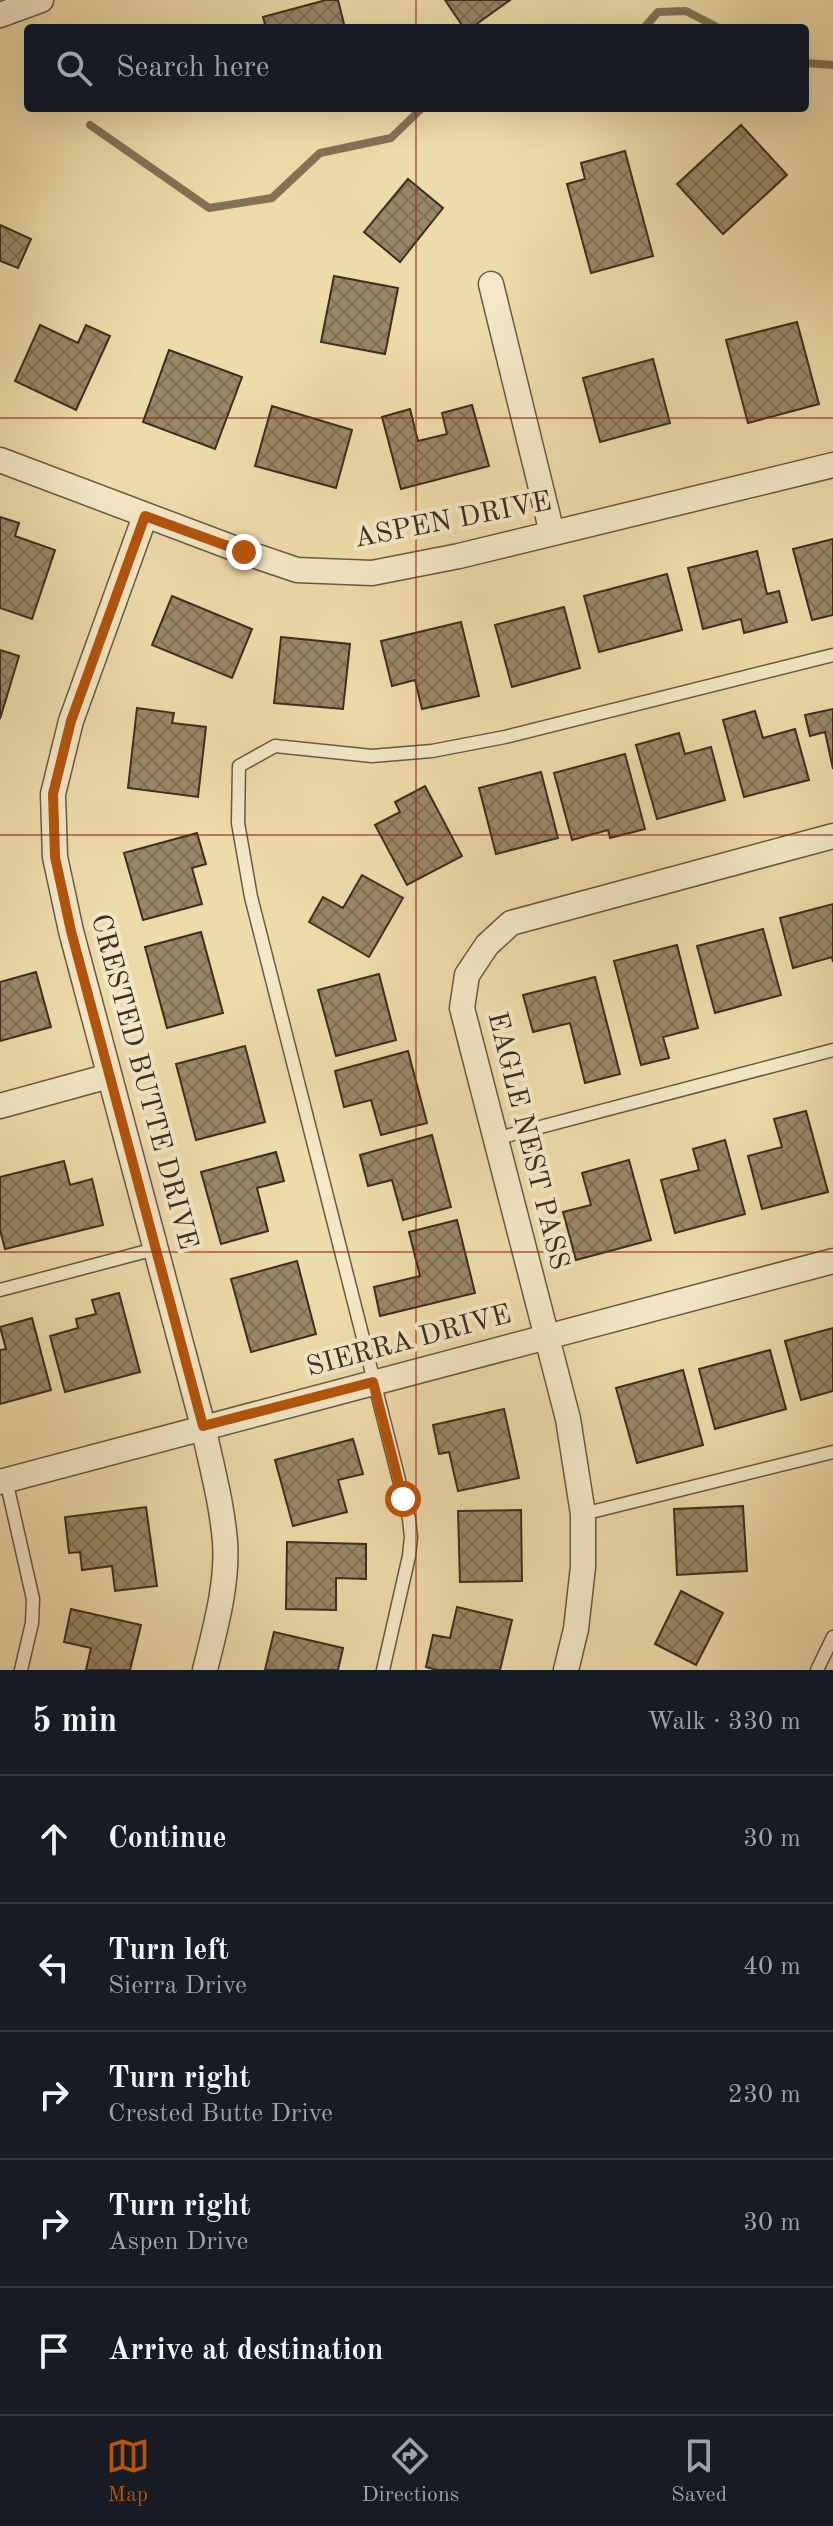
<!DOCTYPE html>
<meta charset="utf-8">
<style>
:root{--surface:#171b24;--page:#242831;--text:#f1f3f6;--muted:#9ea1a6;--line:#363941;--accent:#b45309}
body{margin:0;font-family:"Old Standard TT",serif;background:var(--page);color:var(--text)}
.stop{position:absolute;width:24px;height:24px;margin:-18px;border:6px solid #b45309;border-radius:50%;background:#fff}
.stop.end{background:#b45309;border-color:#fff;box-shadow:0 2px 8px #0008}
.list{margin:0;padding:0;list-style:none}
h2{display:flex;justify-content:space-between;align-items:center;height:104px;margin:0;padding:0 32px;font-size:34px}
h2 small{font-size:26px;font-weight:400;color:var(--muted)}
.list li{display:grid;grid-template-columns:52px 1fr auto;gap:24px;align-items:center;box-sizing:border-box;height:128px;padding:0 32px;border-top:2px solid var(--line)}
.list b{display:block;font-size:30px;white-space:nowrap}
.list p{margin:0;font-size:26px;white-space:nowrap;color:var(--muted)}
.list em{font-size:26px;font-style:normal;color:var(--muted)}
.icon{flex:none;width:44px;height:44px;fill:none;stroke:currentColor;stroke-width:2;stroke-linecap:round;stroke-linejoin:round}
.map{position:relative;flex:none;width:833px;height:1670px;overflow:hidden}
.search{position:absolute;background:var(--surface);box-shadow:0 8px 32px #0002;left:24px;right:24px;top:24px;height:88px;display:flex;align-items:center;gap:20px;box-sizing:border-box;padding:0 28px;border-radius:8px;color:var(--muted);font-size:30px}
.sheet{height:744px;background:var(--surface)}
nav{display:flex;justify-content:space-around;align-items:center;box-sizing:border-box;height:112px;border-top:2px solid var(--line);background:var(--surface);font-size:22px;color:var(--muted)}
nav a{display:grid;justify-items:center;gap:4px}
nav .on{color:var(--accent)}
.map>svg:first-child{display:block}
</style>
<div class="map">
<svg width="833" height="1670" viewBox="0 0 833 1670">
<defs>
<pattern id="building-cross-hatch" width="8" height="8" patternUnits="userSpaceOnUse" patternTransform="scale(2)"><rect width="8" height="8" fill="#998868"/><path d="M0 0l8 8M0 8l8-8" fill="none" stroke="#7e7055"/></pattern>
</defs>
<rect width="100%" height="100%" fill="#eedbaa"/>
<filter id="stains"><feTurbulence type="fractalNoise" baseFrequency=".0025" numOctaves="4"/><feColorMatrix values="0 0 0 0 .2 0 0 0 0 .09 0 0 0 0 .02 0 0 0 .5 -.17"/></filter>
<radialGradient id="worn" r=".72"><stop offset=".6" stop-color="#630" stop-opacity="0"/><stop offset="1" stop-color="#630" stop-opacity=".3"/></radialGradient>
<g fill="none" stroke-linecap="round" stroke-linejoin="round">
<!-- stream -->
<path stroke="#827257" stroke-width="8" d="M 644,28 L 658,12 L 686,11 L 719,28
M 805,63 L 833,65
M 90,125 L 209,208 L 272,198 L 320,153 L 391,138 L 422,108"/>
</g>
<!-- building -->
<path fill="url(#building-cross-hatch)" stroke="#3c2e20" stroke-width="2" d="M 326,0 L 338,0 L 345,28 L 266,28 L 263,17 Z
M 445,0 L 510,0 L 471,28 L 464,28 Z
M 741,125 L 787,175 L 723,234 L 677,184 Z
M 625,151 L 653,256 L 591,273 L 567,184 L 585,179 L 581,163 Z
M 408,179 L 443,208 L 400,262 L 364,232 Z
M 0,225 L 31,239 L 18,268 L 0,261 Z
M 334,276 L 398,288 L 385,354 L 321,342 Z
M 797,322 L 819,404 L 748,423 L 726,340 Z
M 40,325 L 78,343 L 86,325 L 110,336 L 76,410 L 15,381 Z
M 169,350 L 242,377 L 215,449 L 143,422 Z
M 653,359 L 670,423 L 600,442 L 583,378 Z
M 472,405 L 489,466 L 401,489 L 382,417 L 410,409 L 418,441 L 447,434 L 442,413 Z
M 272,406 L 352,430 L 336,488 L 255,466 Z
M 0,517 L 19,523 L 15,536 L 55,550 L 32,619 L 0,608 Z
M 833,539 L 833,615 L 812,620 L 793,549 Z
M 757,551 L 767,594 L 779,591 L 787,622 L 744,633 L 741,619 L 703,629 L 688,568 Z
M 667,574 L 682,630 L 599,652 L 584,596 Z
M 172,596 L 252,629 L 232,678 L 152,645 Z
M 564,607 L 580,668 L 512,687 L 495,625 Z
M 461,622 L 479,696 L 422,709 L 415,680 L 392,686 L 381,641 Z
M 281,637 L 350,644 L 343,709 L 274,703 Z
M 0,650 L 19,656 L 0,719 Z
M 137,708 L 174,713 L 172,723 L 206,727 L 198,797 L 128,788 Z
M 833,709 L 833,769 L 825,732 L 810,736 L 805,715 Z
M 755,711 L 763,738 L 795,729 L 809,780 L 744,797 L 723,720 Z
M 679,733 L 685,754 L 711,747 L 725,800 L 657,819 L 636,745 Z
M 625,754 L 645,829 L 610,838 L 608,830 L 572,840 L 554,773 Z
M 541,772 L 558,838 L 496,854 L 479,788 Z
M 425,786 L 462,856 L 407,885 L 375,825 L 400,812 L 395,802 Z
M 197,833 L 206,864 L 192,868 L 202,904 L 143,920 L 124,853 Z
M 362,875 L 403,898 L 369,957 L 309,922 L 323,897 L 343,908 Z
M 833,904 L 833,962 L 832,957 L 793,968 L 780,918 Z
M 763,929 L 781,995 L 715,1013 L 697,946 Z
M 201,932 L 223,1013 L 167,1028 L 145,947 Z
M 677,945 L 698,1028 L 663,1037 L 669,1058 L 641,1065 L 614,961 Z
M 36,972 L 51,1027 L 0,1041 L 0,982 Z
M 379,974 L 396,1040 L 336,1056 L 318,990 Z
M 595,977 L 620,1074 L 585,1083 L 570,1023 L 533,1032 L 523,995 Z
M 245,1046 L 265,1122 L 196,1140 L 176,1064 Z
M 408,1051 L 427,1123 L 381,1135 L 371,1100 L 344,1107 L 335,1071 Z
M 806,1111 L 828,1192 L 762,1209 L 748,1156 L 782,1147 L 774,1119 Z
M 432,1135 L 451,1207 L 403,1220 L 392,1180 L 368,1186 L 360,1155 Z
M 725,1140 L 745,1214 L 675,1233 L 661,1180 L 699,1170 L 693,1149 Z
M 276,1152 L 284,1181 L 257,1188 L 268,1231 L 221,1244 L 201,1172 Z
M 629,1160 L 651,1240 L 576,1260 L 563,1212 L 591,1205 L 582,1173 Z
M 64,1161 L 70,1185 L 92,1179 L 103,1225 L 5,1249 L 0,1230 L 0,1177 Z
M 457,1220 L 475,1293 L 380,1316 L 374,1287 L 420,1276 L 409,1232 Z
M 297,1261 L 316,1334 L 251,1352 L 231,1279 Z
M 119,1293 L 140,1372 L 65,1392 L 50,1336 L 78,1328 L 76,1319 L 96,1314 L 92,1300 Z
M 32,1318 L 51,1390 L 0,1404 L 0,1350 L 6,1349 L 0,1327 Z
M 833,1328 L 833,1391 L 801,1400 L 785,1341 Z
M 770,1350 L 786,1409 L 715,1429 L 699,1369 Z
M 683,1370 L 703,1445 L 637,1463 L 616,1388 Z
M 504,1409 L 519,1478 L 458,1491 L 449,1452 L 439,1454 L 433,1425 Z
M 353,1439 L 363,1474 L 338,1480 L 347,1512 L 293,1526 L 275,1460 Z
M 743,1506 L 747,1571 L 677,1575 L 674,1509 Z
M 146,1507 L 157,1586 L 115,1591 L 112,1566 L 82,1570 L 80,1552 L 69,1553 L 65,1517 Z
M 521,1510 L 522,1581 L 460,1582 L 458,1511 Z
M 287,1542 L 366,1544 L 366,1579 L 336,1578 L 336,1610 L 286,1609 Z
M 681,1591 L 723,1613 L 696,1665 L 655,1644 Z
M 457,1607 L 512,1620 L 500,1670 L 437,1670 L 426,1667 L 433,1635 L 450,1638 Z
M 71,1609 L 141,1625 L 130,1670 L 86,1670 L 91,1648 L 64,1642 Z
M 274,1632 L 343,1648 L 338,1670 L 265,1670 Z"/>
<g fill="none" stroke-linecap="round" stroke-linejoin="round">
<!-- lane casing -->
<g stroke="#685942" stroke-width="15">
<path id="lane" d="M 495,1139 L 833,1050
M 0,1290 L 155,1249
M 6,1480 L 33,1599 L 32,1623 L 21,1670
M 583,1514 L 833,1452
M 383,1670 L 409,1556 L 411,1537 L 409,1519 L 251,897 L 238,823 L 239,766 L 275,746 L 372,756 L 432,751 L 505,737 L 833,655
M 817,1670 L 833,1637"/>
</g>
<!-- street casing -->
<g stroke="#685942" stroke-width="27">
<path id="street" d="M 0,15 L 41,0
M 491,284 L 552,533
M 0,460 L 244,552 L 297,570 L 372,573 L 459,556 L 833,465
M 145,516 L 71,721 L 53,794 L 55,857 L 71,931 L 203,1426 C 211,1464 222,1503 225,1542 C 228,1584 215,1629 205,1670
M 0,1106 L 109,1076
M 0,1482 L 833,1261
M 566,1670 L 576,1629 L 583,1567 L 583,1514 L 568,1419 L 462,1008 L 467,975 L 487,945 L 511,923 L 833,836"/>
</g>
<!-- lane -->
<use href="#lane" stroke="#f4e8c8" stroke-width="12"/>
<!-- street -->
<use href="#street" stroke="#f4e8c8" stroke-width="24"/>
</g>
<g fill="none" stroke-linecap="round" stroke-linejoin="round">
<!-- route -->
<path stroke="#b45309" stroke-width="10" d="M 244,552 L 145,516 L 71,721 L 53,794 L 55,857 L 71,931 L 203,1426 L 373,1382 L 403,1499"/>
</g>
<!-- grid -->
<path fill="none" stroke="#8f2418" stroke-width="2" stroke-opacity="0.55" d="M 416,0 L 416,28M 416,108 L 416,1670M 0,418 L 833,418M 0,835 L 833,835M 0,1252 L 833,1252"/>
<g text-anchor="middle" dominant-baseline="central" stroke-width="8" stroke-linejoin="round" paint-order="stroke">
<!-- street labels -->
<g font-size="28" fill="#3c2e20" stroke="#f4e8c8">
<text transform="translate(453 521) rotate(-11)">ASPEN DRIVE</text>
<text transform="translate(143 1082) rotate(75)">CRESTED BUTTE DRIVE</text>
<text transform="translate(527 1141) rotate(76)">EAGLE NEST PASS</text>
<text transform="translate(409 1342) rotate(-15)">SIERRA DRIVE</text>
</g>
</g>
<rect width="100%" height="100%" filter="url(#stains)"/>
<rect width="100%" height="100%" fill="url(#worn)"/>
</svg>
<div class="stop" style="left:403px;top:1499px"></div>
<div class="stop end" style="left:244px;top:552px"></div>
<div class="search"><svg class="icon" aria-label="search" viewBox="0 0 24 24"><circle cx="10" cy="10" r="6"/><path d="M15 15l6 6"/></svg>Search here</div>
</div>
<section class="sheet">
<h2>5 min<small>Walk · 330 m</small></h2>
<ul class="list">
<li><svg class="icon" aria-label="ahead" viewBox="0 0 24 24"><path d="M12 20V5M6 11l6-6 6 6"/></svg><div><b>Continue</b></div><em>30 m</em></li>
<li><svg class="icon" aria-label="left" viewBox="0 0 24 24"><path d="M17 20v-9H6M10 6l-5 5 5 5"/></svg><div><b>Turn left</b><p>Sierra Drive</p></div><em>40 m</em></li>
<li><svg class="icon" aria-label="right" viewBox="0 0 24 24"><path d="M7 20v-9h11M14 6l5 5-5 5"/></svg><div><b>Turn right</b><p>Crested Butte Drive</p></div><em>230 m</em></li>
<li><svg class="icon" aria-label="right" viewBox="0 0 24 24"><path d="M7 20v-9h11M14 6l5 5-5 5"/></svg><div><b>Turn right</b><p>Aspen Drive</p></div><em>30 m</em></li>
<li><svg class="icon" aria-label="arrive" viewBox="0 0 24 24"><path d="M6 21V4h12l-3 4 3 4H6"/></svg><div><b>Arrive at destination</b></div></li>
</ul>
</section>
<nav>
<a class="on"><svg class="icon" aria-label="map" viewBox="0 0 24 24"><path d="M3 6l6-2 6 2 6-2v14l-6 2-6-2-6 2zM9 4v14M15 6v14"/></svg>Map</a>
<a><svg class="icon" aria-label="directions" viewBox="0 0 24 24"><path d="M12 3l9 9-9 9-9-9zM9 14v-3h6M13 9l2 2-2 2"/></svg>Directions</a>
<a><svg class="icon" aria-label="saved" viewBox="0 0 24 24"><path d="M7 4h10v16l-5-4-5 4z"/></svg>Saved</a>
</nav>
